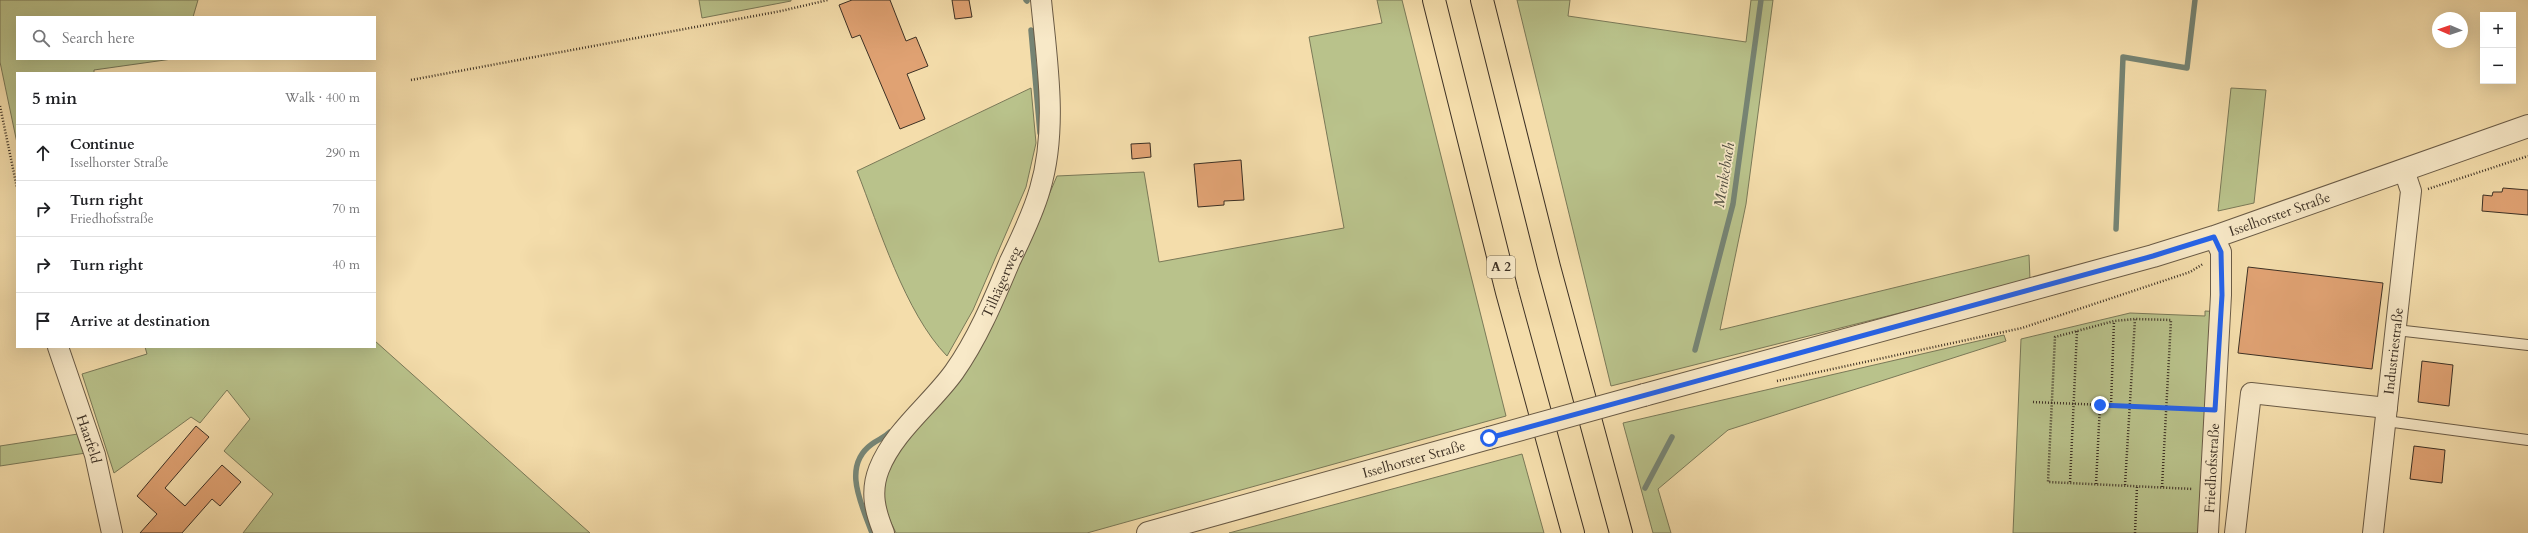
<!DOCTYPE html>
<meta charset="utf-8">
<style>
:root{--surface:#fff;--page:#f6f6f6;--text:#202124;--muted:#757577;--line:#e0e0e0}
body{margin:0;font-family:Cardo,serif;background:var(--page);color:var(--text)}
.controls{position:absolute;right:12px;top:12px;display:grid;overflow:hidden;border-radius:0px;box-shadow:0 4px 16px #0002}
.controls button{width:36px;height:36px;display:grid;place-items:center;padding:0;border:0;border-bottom:1px solid var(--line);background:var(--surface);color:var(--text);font:20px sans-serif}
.compass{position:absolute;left:2432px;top:12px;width:36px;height:36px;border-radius:50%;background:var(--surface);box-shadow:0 4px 16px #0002;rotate:272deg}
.stop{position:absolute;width:12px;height:12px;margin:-9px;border:3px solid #2563eb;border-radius:50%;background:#fff}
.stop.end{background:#2563eb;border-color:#fff;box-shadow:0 1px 4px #0008}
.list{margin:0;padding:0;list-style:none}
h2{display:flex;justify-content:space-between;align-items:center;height:52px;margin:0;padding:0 16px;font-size:17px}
h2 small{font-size:13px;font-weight:400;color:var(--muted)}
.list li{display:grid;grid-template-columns:26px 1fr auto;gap:12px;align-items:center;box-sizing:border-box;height:56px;padding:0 16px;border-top:1px solid var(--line)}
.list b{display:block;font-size:15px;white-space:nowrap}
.list p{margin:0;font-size:13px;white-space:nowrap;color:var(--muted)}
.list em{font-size:13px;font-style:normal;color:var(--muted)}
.icon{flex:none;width:22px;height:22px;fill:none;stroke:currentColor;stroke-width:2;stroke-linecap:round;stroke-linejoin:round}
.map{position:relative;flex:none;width:2528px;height:533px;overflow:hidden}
.search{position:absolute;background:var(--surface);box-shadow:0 4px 16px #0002;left:16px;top:16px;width:360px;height:44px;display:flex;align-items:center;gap:10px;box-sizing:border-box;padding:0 14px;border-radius:0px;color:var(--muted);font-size:15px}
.panel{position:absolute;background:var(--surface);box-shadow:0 4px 16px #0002;left:16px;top:72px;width:360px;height:276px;border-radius:0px}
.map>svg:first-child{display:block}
</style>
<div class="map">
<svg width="2528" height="533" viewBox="0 0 2528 533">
<rect width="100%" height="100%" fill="#f4ddab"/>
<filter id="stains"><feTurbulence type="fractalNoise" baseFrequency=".005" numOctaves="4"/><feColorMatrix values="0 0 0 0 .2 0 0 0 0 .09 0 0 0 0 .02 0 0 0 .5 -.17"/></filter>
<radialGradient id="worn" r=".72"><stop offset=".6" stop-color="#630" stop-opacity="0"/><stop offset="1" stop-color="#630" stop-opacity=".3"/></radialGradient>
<!-- green -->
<path fill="#b9c28b" stroke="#7a7958" d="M 0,0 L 198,0 L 193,17 L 17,17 L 17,59 L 172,59 L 94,70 L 94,73 L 17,73 L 17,143 L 0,62 Z
M 699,0 L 791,0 L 791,1 L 702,18 Z
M 1377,0 L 1402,0 L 1506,416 L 1087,533 L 896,533 C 884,509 881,497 885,470 L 1027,246 L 1057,176 L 1144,172 L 1159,262 L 1344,228 L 1309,37 L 1382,23 Z
M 1517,0 L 1570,0 L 1568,16 L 1746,42 L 1751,0 L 1773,0 L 1746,204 L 1720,330 L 2029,255 L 2030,280 L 1611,386 Z
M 1031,88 L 1036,143 L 1026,187 L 973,310 L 947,356 C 905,313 879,227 857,171 Z
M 2231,88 L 2266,90 L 2254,203 L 2218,211 Z
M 2205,311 L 2225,312 L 2213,533 L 2013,533 L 2021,339 L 2130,313 L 2205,316 Z
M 2004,335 L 2006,341 L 1728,430 L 1658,489 L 1671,533 L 1653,533 L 1623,423 Z
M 375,341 L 590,533 L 243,533 L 273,494 L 224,451 L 250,419 L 227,390 L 200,423 L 191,417 L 114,473 L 82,374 L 147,354 L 145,347 L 375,347 Z
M 78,434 L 86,453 L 0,466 L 0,446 Z
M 1522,454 L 1544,533 L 1229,533 Z"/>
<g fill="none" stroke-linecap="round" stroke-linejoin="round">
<!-- stream -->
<path stroke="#768474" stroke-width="5.5" d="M 1026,0 L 1027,1
M 1031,30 L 1040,133
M 2116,229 L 2123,57 L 2187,68 L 2195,0
M 1695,350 L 1733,204 L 1761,0
M 1645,488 L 1672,437
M 872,533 C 862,505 841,466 872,444 C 879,439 884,438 890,432"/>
</g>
<!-- building -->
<path fill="#e0a273" stroke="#3c3024" d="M 852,0 L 890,0 L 906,41 L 916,37 L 928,66 L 907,74 L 925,119 L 900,129 L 860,35 L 852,38 L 839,5 Z
M 952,0 L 969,0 L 972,17 L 955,19 Z
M 1150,143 L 1151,157 L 1132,159 L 1131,144 Z
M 1241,160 L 1244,200 L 1224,201 L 1224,205 L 1198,207 L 1194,164 Z
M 2503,188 L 2528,190 L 2528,215 L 2482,211 L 2483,195 L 2492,196 L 2493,192 L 2502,192 Z
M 2248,267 L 2383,283 L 2372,369 L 2238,353 Z
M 2422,361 L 2453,365 L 2449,406 L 2418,402 Z
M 196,426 L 209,437 L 165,488 L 185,506 L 222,465 L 241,482 L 220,506 L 212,499 L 182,533 L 140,533 L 157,514 L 137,496 Z
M 2414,446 L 2445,450 L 2442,483 L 2410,479 Z"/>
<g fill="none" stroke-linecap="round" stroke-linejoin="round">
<!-- service casing -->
<g stroke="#6a5b46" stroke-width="12">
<path id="service" d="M 2396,330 L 2528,345
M 2386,421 L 2528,440"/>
</g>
<!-- minor casing -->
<g stroke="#6a5b46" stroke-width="22">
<g id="minor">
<path id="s1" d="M 58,347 L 95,455 L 112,533"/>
<path id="s2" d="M 884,533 C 875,511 870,492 879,469 C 894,431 931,404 954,372 C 978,338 994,299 1010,261 C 1021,238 1033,214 1040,189 C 1058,129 1047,61 1041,0"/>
<path id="s3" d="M 2208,533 L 2221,295 L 2221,252 L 2214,237"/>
<path d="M 2235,533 L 2251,393 L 2387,408"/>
<path id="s4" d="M 2373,533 L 2411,191 L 2404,170"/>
</g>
</g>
<!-- tertiary casing -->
<g stroke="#6a5b46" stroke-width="24">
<g id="tertiary">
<path id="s5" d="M 1644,395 L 2153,256 L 2214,237 L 2528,126"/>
<path id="s6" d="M 1148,533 L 1489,438"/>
</g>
</g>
<!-- motorway casing -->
<g stroke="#3c3024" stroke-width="24">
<path id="motorway" d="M 1434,0 L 1507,292 L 1573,533
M 1482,0 L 1549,267 L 1621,533"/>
</g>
<!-- path -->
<path stroke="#3c3024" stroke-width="2.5" stroke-dasharray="1 2" stroke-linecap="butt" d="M 411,80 L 781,11 L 828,0
M 0,106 L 17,188
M 2428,189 L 2528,156
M 1777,381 L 2022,328 L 2190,272 L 2203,264
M 2033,402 L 2196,409
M 2111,405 L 2114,321
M 2070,482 L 2077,331
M 2096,484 L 2100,405
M 2125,485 L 2135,319
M 2162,487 L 2171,320 L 2135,319 L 2114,321 L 2055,337 L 2048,482 L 2193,489
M 2135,533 L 2137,486"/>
<!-- service -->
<use href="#service" stroke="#f8e9c8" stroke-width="10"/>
<!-- minor -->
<use href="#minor" stroke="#f8e9c8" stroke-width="20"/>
<!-- tertiary -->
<use href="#tertiary" stroke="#f8e9c8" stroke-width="22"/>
<!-- motorway -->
<use href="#motorway" stroke="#f4ddab" stroke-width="22"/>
<!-- tertiary-bridge casing -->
<g stroke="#6a5b46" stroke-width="24" stroke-linecap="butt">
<path id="tertiary-bridge" d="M 1489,438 L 1644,395"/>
</g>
<!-- tertiary-bridge -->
<use href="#tertiary-bridge" stroke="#f8e9c8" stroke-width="22"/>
</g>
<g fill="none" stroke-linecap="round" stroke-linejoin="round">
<!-- route -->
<path stroke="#2563eb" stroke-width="5" d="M 1489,438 L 2153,256 L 2214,237 L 2221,252 L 2222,295 L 2215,410 L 2100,405"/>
</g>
<g text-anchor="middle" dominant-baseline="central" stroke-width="3.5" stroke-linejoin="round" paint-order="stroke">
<!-- shield labels -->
<rect fill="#f8e9c8" stroke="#746855" stroke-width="1" x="1487" y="256" width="28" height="22" rx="3"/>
<g font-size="13" font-weight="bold" fill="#3c3024">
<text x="1501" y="267">A 2</text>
</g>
<!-- street labels -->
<g font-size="14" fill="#3c3024" stroke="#f8e9c8">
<text stroke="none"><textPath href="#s5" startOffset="661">Isselhorster Straße</textPath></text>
<text stroke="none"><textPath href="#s2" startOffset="291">Tilhägerweg</textPath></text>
<text stroke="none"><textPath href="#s4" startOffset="183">Industriestraße</textPath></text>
<text stroke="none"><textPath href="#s1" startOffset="97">Haarfeld</textPath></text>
<text stroke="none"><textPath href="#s6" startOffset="276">Isselhorster Straße</textPath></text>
<text stroke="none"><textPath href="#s3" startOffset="65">Friedhofsstraße</textPath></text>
</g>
<!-- water labels -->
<g font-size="15" font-style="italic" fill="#4f4c3f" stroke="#f8e9c8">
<text transform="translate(1724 175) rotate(-81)">Menkebach</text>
</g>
</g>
<rect width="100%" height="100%" filter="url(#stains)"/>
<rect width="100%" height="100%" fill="url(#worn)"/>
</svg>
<div class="controls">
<button>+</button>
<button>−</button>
</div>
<svg class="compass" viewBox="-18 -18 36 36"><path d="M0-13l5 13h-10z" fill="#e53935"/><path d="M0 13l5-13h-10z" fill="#757577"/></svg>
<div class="stop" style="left:1489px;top:438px"></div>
<div class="stop end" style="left:2100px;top:405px"></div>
<div class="search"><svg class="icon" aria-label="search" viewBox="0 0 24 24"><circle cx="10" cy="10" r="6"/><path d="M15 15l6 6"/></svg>Search here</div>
<section class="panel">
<h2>5 min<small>Walk · 400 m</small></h2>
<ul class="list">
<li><svg class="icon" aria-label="ahead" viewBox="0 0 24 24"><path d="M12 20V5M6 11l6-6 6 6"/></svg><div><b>Continue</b><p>Isselhorster Straße</p></div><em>290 m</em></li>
<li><svg class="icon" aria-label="right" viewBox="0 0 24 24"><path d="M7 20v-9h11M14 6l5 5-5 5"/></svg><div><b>Turn right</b><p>Friedhofsstraße</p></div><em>70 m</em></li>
<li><svg class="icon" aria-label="right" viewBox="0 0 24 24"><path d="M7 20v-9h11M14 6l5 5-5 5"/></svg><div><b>Turn right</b></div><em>40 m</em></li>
<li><svg class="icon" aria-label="arrive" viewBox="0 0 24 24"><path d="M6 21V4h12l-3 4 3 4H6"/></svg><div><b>Arrive at destination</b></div></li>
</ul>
</section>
</div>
